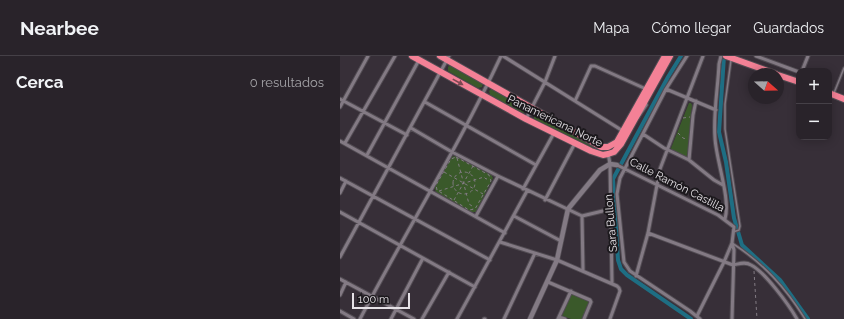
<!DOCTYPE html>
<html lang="es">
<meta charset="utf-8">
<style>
:root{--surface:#29232a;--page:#352f36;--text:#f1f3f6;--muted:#a5a4a8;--line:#454047}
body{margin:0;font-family:Raleway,sans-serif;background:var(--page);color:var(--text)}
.controls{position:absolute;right:12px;top:12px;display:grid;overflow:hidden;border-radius:8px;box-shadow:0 2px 10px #0003}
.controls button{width:36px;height:36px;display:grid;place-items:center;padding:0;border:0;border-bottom:1px solid var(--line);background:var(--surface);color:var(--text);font:20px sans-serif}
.compass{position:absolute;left:408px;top:12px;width:36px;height:36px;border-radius:50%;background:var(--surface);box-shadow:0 2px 10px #0003;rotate:110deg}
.scale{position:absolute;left:12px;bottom:10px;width:58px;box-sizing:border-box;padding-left:4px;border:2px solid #e6e2e7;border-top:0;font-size:11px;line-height:14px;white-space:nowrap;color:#e6e2e7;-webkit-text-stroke:3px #1c191d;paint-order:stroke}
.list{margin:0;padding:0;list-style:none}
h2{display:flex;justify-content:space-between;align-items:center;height:52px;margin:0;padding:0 16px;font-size:17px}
h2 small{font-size:13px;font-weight:400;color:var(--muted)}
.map{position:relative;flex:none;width:504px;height:263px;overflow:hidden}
header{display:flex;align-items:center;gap:24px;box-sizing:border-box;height:56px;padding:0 20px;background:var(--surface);border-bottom:1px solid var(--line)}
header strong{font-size:19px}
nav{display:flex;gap:22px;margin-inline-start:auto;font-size:14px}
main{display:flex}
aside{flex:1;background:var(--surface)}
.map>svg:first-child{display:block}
</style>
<header>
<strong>Nearbee</strong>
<nav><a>Mapa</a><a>Cómo llegar</a><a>Guardados</a></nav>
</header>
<main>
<aside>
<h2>Cerca<small>0 resultados</small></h2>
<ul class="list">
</ul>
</aside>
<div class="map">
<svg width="504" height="263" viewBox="0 0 504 263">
<rect width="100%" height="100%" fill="#372f38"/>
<!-- green -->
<path fill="#3a592a" d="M 111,8 L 143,27 L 142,31 L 138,32 L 108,15 L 108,11 Z
M 152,32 L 186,50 L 186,55 L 183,57 L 150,39 L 149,35 Z
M 349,47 L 351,47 L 352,49 L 348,102 L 331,94 L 331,92 Z
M 196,56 L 254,90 L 253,92 L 194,63 L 194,58 Z
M 115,100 L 151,118 L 153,122 L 136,156 L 131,156 L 96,136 L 94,131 L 111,101 Z
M 233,237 L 249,245 L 242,263 L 231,263 L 222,260 L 231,238 Z"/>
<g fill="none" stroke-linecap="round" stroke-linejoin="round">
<!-- canal -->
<path stroke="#1e6e83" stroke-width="4" d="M 341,0 L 328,21 L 273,123 L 278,204 L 281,213 L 287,219 L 351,263
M 384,0 L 379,76 L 386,106 L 394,162 L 402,189 L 440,224 L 468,263"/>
<!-- lane casing -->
<g stroke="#524c53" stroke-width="3.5">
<path id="lane" d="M 391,4 L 385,48 L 385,73 L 400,170 L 399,174 L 393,176
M 494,37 L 504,12
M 298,62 L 307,49 L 306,46
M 392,187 C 424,208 445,231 465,263"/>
</g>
<!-- street casing -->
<g stroke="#524c53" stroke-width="5">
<path id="street" d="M 163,0 L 283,75
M 347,0 L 326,33 L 280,122 L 277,138 L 284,206 L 290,215 L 350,255 L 360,263
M 381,0 L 379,8 C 378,32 373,58 375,82 C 376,104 391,143 385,163
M 416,0 L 459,16
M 462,15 L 468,0
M 326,33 L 376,54
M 0,43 L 67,79
M 235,45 L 251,10 L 255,10 L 306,33
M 85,46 L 196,109
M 0,51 L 28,0
M 186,63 L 205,26 L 215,0
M 71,72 L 112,96 L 158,120 L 242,160
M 303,78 L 324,92 L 349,104 L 374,124 L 383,129
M 0,85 L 165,177
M 5,87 L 55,0
M 268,97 L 270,108 L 272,227
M 27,99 L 79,4
M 349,104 L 353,59 L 356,45
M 277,109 L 378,159 L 394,171 L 392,187 L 394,194 L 392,263
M 0,122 L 150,204
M 183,133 L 214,77
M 0,137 L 6,125
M 205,144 L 235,87
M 0,156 L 135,231
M 136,160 L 158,120
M 174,160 L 221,185
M 242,160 L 243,214
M 242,160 L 271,153
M 308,177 L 393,209 C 399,208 405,205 411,209 C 425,216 449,249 457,263
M 160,186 L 217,204 L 277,230 L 279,232 L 280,235 L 270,263
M 0,201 L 109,0
M 296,220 L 308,177 L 320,113 L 363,0
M 0,223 L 74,263
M 208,226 L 250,244 L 251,246 L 244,263
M 0,239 L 6,226
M 0,255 L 14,263
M 357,260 L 384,206 L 392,187
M 219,261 L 225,263
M 20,263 C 66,175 119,90 161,0
M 51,263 L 83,202
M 82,263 L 109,216
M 117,263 L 187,135
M 144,263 L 145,263
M 164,263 L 195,197
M 218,263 L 231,235"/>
</g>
<!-- secondary casing -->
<g stroke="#524c53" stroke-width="6">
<path id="secondary" d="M 190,263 L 217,204 L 228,153 L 260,114 L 270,108 L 277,109"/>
</g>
<!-- highway casing -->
<g stroke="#524c53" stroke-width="8">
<path id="highway" d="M 72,0 L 186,63 L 251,95 L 263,99 L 268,98 L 274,96 L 281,88 L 330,0
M 100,0 L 261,91 L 268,91 L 277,86 L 325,0
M 386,0 L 436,18
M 438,19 L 459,26
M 489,37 L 504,43"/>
</g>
<!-- path -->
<path stroke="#827b83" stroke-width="1" stroke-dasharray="3 3" stroke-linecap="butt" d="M 343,62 L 350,61
M 338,77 L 343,82 L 346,83
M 116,101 L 149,119 L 151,125 L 135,153 L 129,154 L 97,134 L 96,129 L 111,103 Z
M 117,102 L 129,148 L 132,150 L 133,153
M113 127a11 11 0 1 1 22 0a11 11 0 1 1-22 0Z
M 104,116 L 143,138
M 99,135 L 144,121 L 146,123 L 150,122
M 114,144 L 133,110
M 414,215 L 417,263"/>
<!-- lane -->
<use href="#lane" stroke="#837a84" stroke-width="1.5"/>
<!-- street -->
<use href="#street" stroke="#837a84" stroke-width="3"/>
<!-- secondary -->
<use href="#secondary" stroke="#837a84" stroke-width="4.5"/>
<!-- highway -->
<use href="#highway" stroke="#f48196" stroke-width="6"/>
</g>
<!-- one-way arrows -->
<defs><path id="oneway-solid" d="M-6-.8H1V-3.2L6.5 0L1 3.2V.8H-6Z"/></defs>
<use fill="#7d4853" href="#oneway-solid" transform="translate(118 26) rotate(29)"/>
<g text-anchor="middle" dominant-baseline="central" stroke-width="4" stroke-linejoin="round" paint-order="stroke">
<!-- street labels -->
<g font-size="11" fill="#e6e2e7" stroke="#1c191d">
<text transform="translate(215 65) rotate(26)">Panamericana Norte</text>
<text transform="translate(337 129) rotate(27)">Calle Ramón Castilla</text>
<text transform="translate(271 167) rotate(-95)">Sara Bullon</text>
</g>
</g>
</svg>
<div class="controls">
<button>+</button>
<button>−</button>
</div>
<svg class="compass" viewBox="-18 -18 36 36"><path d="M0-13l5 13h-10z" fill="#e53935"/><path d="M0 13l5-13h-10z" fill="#a5a4a8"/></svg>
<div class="scale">100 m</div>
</div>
</main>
